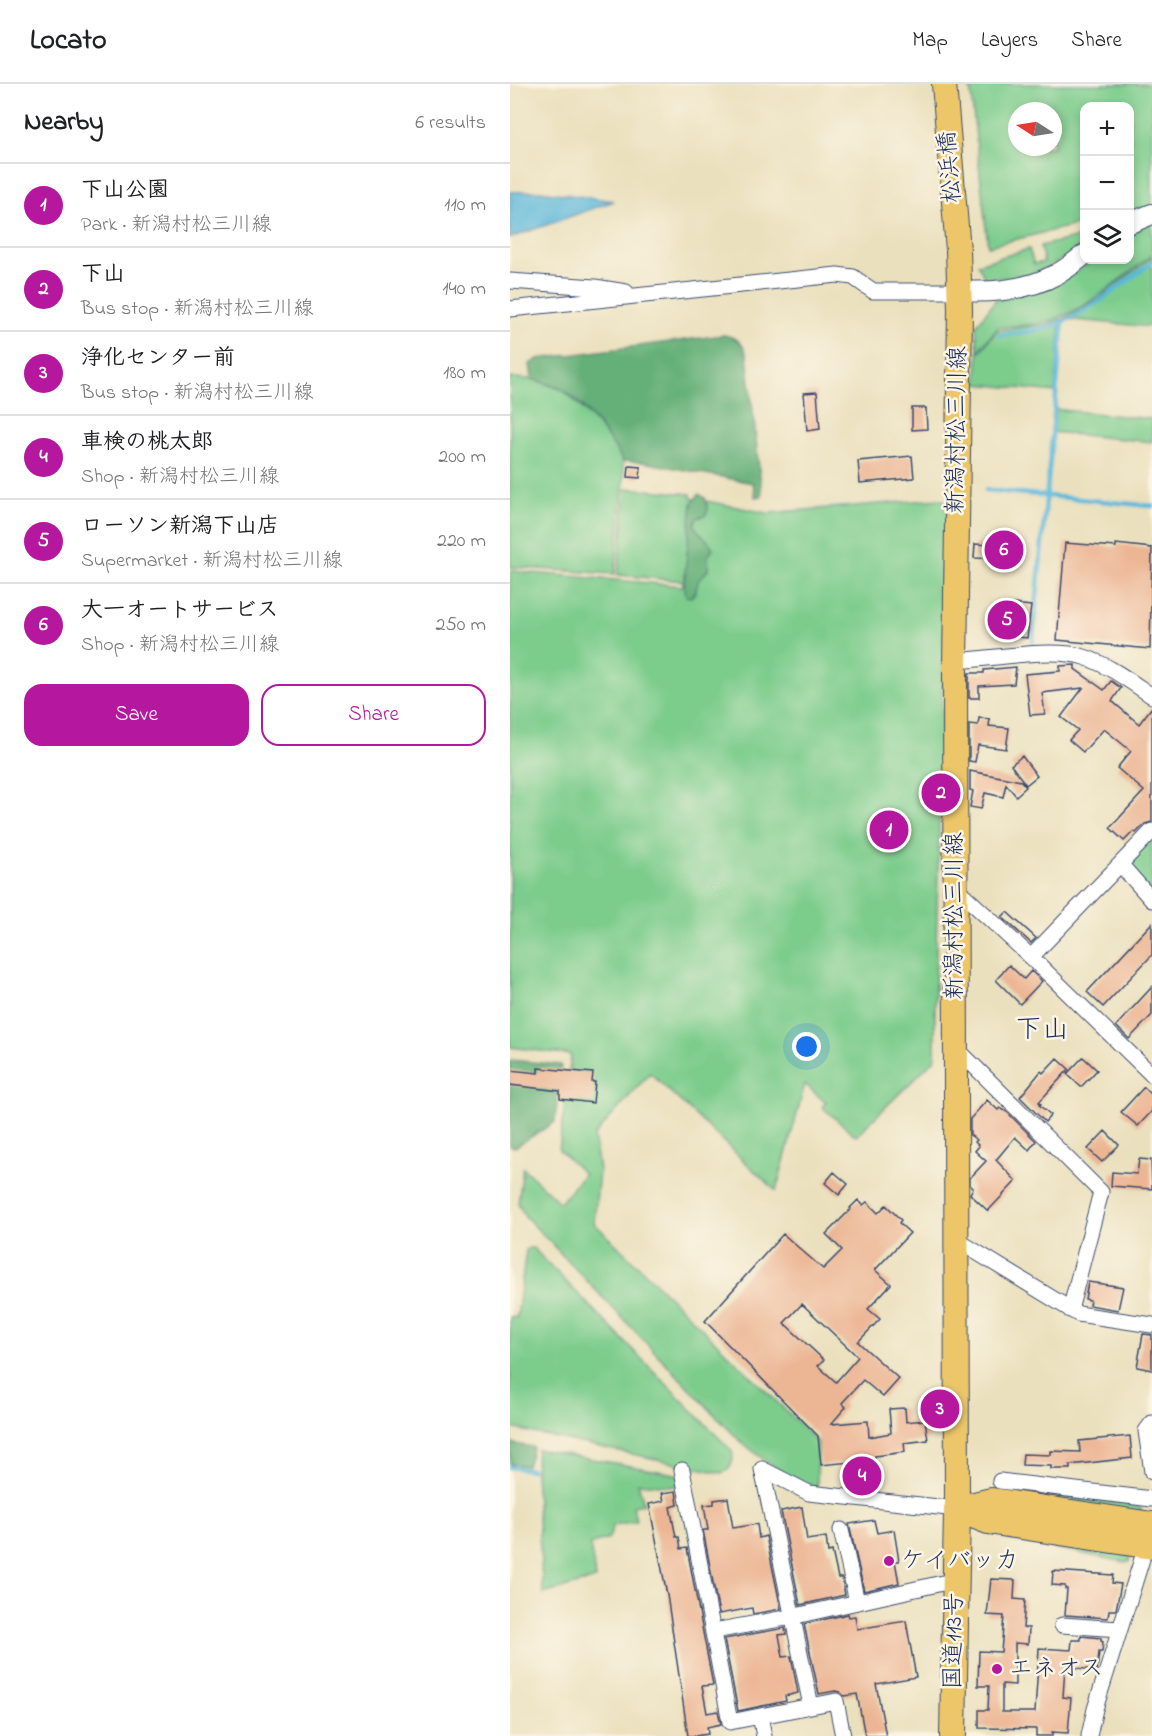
<!DOCTYPE html>
<meta charset="utf-8">
<style>
:root{--surface:#fff;--page:#f6f6f6;--text:#202124;--muted:#757577;--line:#e0e0e0;--accent:#b5179e}
body{margin:0;font-family:"Indie Flower","Klee One",sans-serif;background:var(--page);color:var(--text)}
.controls{position:absolute;right:18px;top:18px;display:grid;overflow:hidden;border-radius:12px;box-shadow:0 3px 9px #0003}
.controls button{width:54px;height:54px;display:grid;place-items:center;padding:0;border:0;border-bottom:2px solid var(--line);background:var(--surface);color:var(--text);font:30px sans-serif}
.compass{position:absolute;left:498px;top:18px;width:54px;height:54px;border-radius:50%;background:var(--surface);box-shadow:0 3px 9px #0003;rotate:282deg}
.you{position:absolute;left:297px;top:963px;width:21px;height:21px;margin:-15px;border:4px solid #fff;border-radius:50%;background:#1a73e8;box-shadow:0 0 0 9px #1a73e833}
.badge{display:grid;place-items:center;width:39px;height:39px;border-radius:50%;background:var(--accent);color:#fff;font-size:20px;font-weight:700}
.pin{position:absolute;translate:-50% -50%;border:3px solid #fff;box-shadow:0 2px 6px #0006}
.list{margin:0;padding:0;list-style:none}
h2{display:flex;justify-content:space-between;align-items:center;height:78px;margin:0;padding:0 24px;font-size:26px}
h2 small{font-size:20px;font-weight:400;color:var(--muted)}
.list li{display:grid;grid-template-columns:39px 1fr auto;gap:18px;align-items:center;box-sizing:border-box;height:84px;padding:0 24px;border-top:2px solid var(--line)}
.list b{display:block;font-size:22px;white-space:nowrap}
.list p{margin:0;font-size:20px;white-space:nowrap;color:var(--muted)}
.list em{font-size:20px;font-style:normal;color:var(--muted)}
.actions{display:flex;gap:12px;padding:18px 24px}
.actions a{flex:1;padding:14px 0;border:2px solid var(--accent);border-radius:18px;text-align:center;font-size:21px;color:var(--accent)}
.actions .main{background:var(--accent);color:#fff}
.icon{flex:none;width:33px;height:33px;fill:none;stroke:currentColor;stroke-width:2;stroke-linecap:round;stroke-linejoin:round}
.map{position:relative;flex:none;width:642px;height:1652px;overflow:hidden}
header{display:flex;align-items:center;gap:36px;box-sizing:border-box;height:84px;padding:0 30px;background:var(--surface);border-bottom:2px solid var(--line)}
header strong{font-size:28px}
nav{display:flex;gap:33px;margin-inline-start:auto;font-size:21px}
main{display:flex}
aside{flex:1;background:var(--surface)}
.map>svg:first-child{display:block}
</style>
<header>
<strong>Locato</strong>
<nav><a>Map</a><a>Layers</a><a>Share</a></nav>
</header>
<main>
<aside>
<h2>Nearby<small>6 results</small></h2>
<ul class="list">
<li><span class="badge">1</span><div><b>下山公園</b><p>Park · 新潟村松三川線</p></div><em>110 m</em></li>
<li><span class="badge">2</span><div><b>下山</b><p>Bus stop · 新潟村松三川線</p></div><em>140 m</em></li>
<li><span class="badge">3</span><div><b>浄化センター前</b><p>Bus stop · 新潟村松三川線</p></div><em>180 m</em></li>
<li><span class="badge">4</span><div><b>車検の桃太郎</b><p>Shop · 新潟村松三川線</p></div><em>200 m</em></li>
<li><span class="badge">5</span><div><b>ローソン新潟下山店</b><p>Supermarket · 新潟村松三川線</p></div><em>220 m</em></li>
<li><span class="badge">6</span><div><b>大一オートサービス</b><p>Shop · 新潟村松三川線</p></div><em>250 m</em></li>
</ul>
<div class="actions"><a class="main">Save</a><a>Share</a></div>
</aside>
<div class="map">
<svg width="642" height="1652" viewBox="0 0 642 1652">
<rect width="100%" height="100%" fill="#fcf5e5"/>
<filter id="ink" filterUnits="userSpaceOnUse"><feTurbulence type="fractalNoise" baseFrequency=".0167" numOctaves="2"/><feDisplacementMap in="SourceGraphic" scale="12" xChannelSelector="R" yChannelSelector="G"/><feConvolveMatrix kernelMatrix="1 2 1 2 8 2 1 2 1" color-interpolation-filters="sRGB"/></filter>
<filter id="wash" filterUnits="userSpaceOnUse"><feTurbulence type="fractalNoise" baseFrequency=".008" numOctaves="4" result="noise"/><feDisplacementMap in="SourceGraphic" scale="24" xChannelSelector="R" yChannelSelector="G"/><feGaussianBlur stdDeviation="1.35" result="paint"/><feColorMatrix in="noise" values="0 0 0 0 0 0 0 0 0 0 0 0 0 0 0 0 0 1.4 0 .05"/><feComposite in="paint" operator="in"/></filter>
<g filter="url(#wash)">
<rect width="100%" height="100%" fill="#eae0bd"/>
<!-- green -->
<path fill="#7ccc8c" stroke="#4c7e75" stroke-width="1.5" fill-rule="evenodd" d="M 460,0 L 642,0 L 642,123 L 620,128 L 620,22 L 574,22 L 574,139 L 478,162 ZM 507,27 L 543,27 L 543,63 L 507,63 Z
M 642,137 L 642,171 C 608,195 573,231 530,239 C 517,242 502,242 488,243 L 468,267 L 466,242 L 486,215 L 553,197 L 583,176 L 620,176 L 620,150 Z
M 574,152 L 574,160 C 539,186 520,194 475,195 L 468,180 L 519,165 L 524,180 L 534,178 L 530,162 Z
M 642,173 L 642,243 L 553,235 L 586,216 Z
M 551,235 L 545,308 L 467,300 L 468,270 L 487,246 L 533,241 Z
M 0,294 L 22,295 L 53,306 L 72,324 L 104,360 L 113,377 L 114,394 L 105,490 L 0,483 Z
M 543,325 L 642,335 L 642,358 L 541,348 Z
M 116,404 L 181,410 L 181,414 L 257,429 L 430,415 L 435,417 L 437,422 L 425,908 L 425,975 L 346,1052 L 312,1023 L 317,1017 L 315,1018 L 295,1000 L 266,1107 L 140,989 L 84,1052 L 89,1087 L 84,1139 L 308,1358 L 307,1404 C 285,1402 246,1370 228,1355 L 15,1132 L 8,1119 L 13,1084 L 50,1119 L 74,1090 L 49,1066 L 61,971 L 0,963 L 0,487 L 173,502 L 173,497 L 108,491 Z
M 642,752 L 642,811 L 615,782 Z
M 19,1164 L 23,1164 L 222,1367 C 224,1377 223,1386 211,1389 L 0,1344 L 0,1233 L 7,1233 L 16,1166 Z
M 27,1365 L 170,1391 L 171,1403 L 128,1399 L 134,1420 L 123,1422 L 126,1437 L 104,1441 L 99,1454 L 80,1461 L 86,1495 L 33,1510 L 25,1390 Z
M 487,1404 L 626,1421 L 631,1424 L 631,1429 L 487,1406 Z
M 496,1455 L 620,1472 L 619,1478 L 615,1478 Z"/>
<!-- forest -->
<path fill="#65b078" stroke="#40706b" stroke-width="1.5" d="M 214,251 C 228,254 232,258 237,271 L 252,412 L 245,413 L 243,399 L 133,378 L 113,377 C 101,356 74,319 53,306 C 44,301 32,298 22,295 L 20,280 L 28,275 Z
M 189,410 L 195,414 L 198,426 L 195,432 L 187,434 L 184,441 C 189,450 198,455 203,464 L 198,472 L 198,486 L 188,497 L 186,507 L 181,513 L 176,512 L 174,501 L 182,419 Z
M 0,976 L 51,981 L 45,1038 L 5,1063 L 0,1062 Z
M 0,1359 L 23,1363 L 17,1382 L 0,1380 Z"/>
<!-- water -->
<path fill="#5cb7da" stroke="#3c739c" stroke-width="1.5" d="M 31,107 L 104,117 L 0,154 L 0,108 Z"/>
<g fill="none" stroke-linecap="round" stroke-linejoin="round">
<!-- stream -->
<path stroke="#5cb7da" stroke-width="4.5" d="M 489,251 C 506,249 523,248 539,243 C 578,231 609,201 642,179
M 476,406 L 642,422
M 522,564 L 553,237
M 0,1383 L 22,1386"/>
</g>
<g id="blocks">
<!-- building -->
<path fill="#ecb694" fill-rule="evenodd" d="M 307,308 L 310,345 L 297,347 L 294,309 Z
M 402,324 L 416,324 L 417,345 L 402,346 Z
M 402,372 L 404,394 L 350,399 L 348,377 Z
M 119,382 L 131,383 L 130,394 L 118,393 Z
M 482,455 L 503,456 L 502,475 L 464,474 L 465,460 L 482,461 Z
M 555,459 L 606,463 L 606,460 L 642,464 L 640,565 L 547,556 Z
M 494,519 L 521,522 L 517,554 L 491,551 Z
M 565,581 L 565,585 L 594,606 L 601,597 L 611,604 L 602,617 L 629,640 L 642,623 L 642,738 L 635,740 L 626,749 L 624,747 L 614,757 L 600,744 L 634,707 L 607,684 L 621,667 L 594,645 L 573,668 L 559,656 L 568,646 L 551,633 L 573,604 L 532,609 L 535,630 L 520,631 L 515,590 L 550,587 L 550,582 Z
M 506,583 L 504,600 L 469,602 L 469,614 L 459,614 L 459,589 L 474,589 L 474,586 Z
M 469,634 L 480,635 L 479,642 L 499,644 L 496,665 L 468,661 L 465,678 L 459,677 L 459,640 L 468,641 Z
M 512,672 L 527,692 L 516,701 L 501,681 Z
M 460,687 L 511,697 L 516,703 L 506,712 L 496,700 L 493,713 L 475,709 L 471,725 L 460,723 L 463,707 L 460,706 Z
M 497,828 L 526,854 L 521,859 L 492,833 Z
M 642,839 L 642,871 L 593,923 L 577,908 Z
M 499,881 L 514,895 L 521,887 L 532,897 L 510,920 L 486,896 Z
M 642,903 L 642,931 L 619,955 L 606,942 Z
M 573,973 L 587,986 L 571,1003 L 557,990 Z
M 547,974 L 559,985 L 529,1018 L 531,1020 L 529,1021 L 541,1031 L 535,1038 L 510,1013 L 531,987 L 533,989 Z
M 28,984 L 83,989 L 82,998 L 85,998 L 83,1019 L 50,1015 L 50,1007 L 0,1001 L 0,986 L 28,989 Z
M 634,1003 L 642,1011 L 642,1027 L 628,1042 L 611,1028 Z
M 477,1016 L 488,1026 L 490,1024 L 497,1028 L 526,1057 L 519,1066 L 505,1053 L 486,1076 L 506,1097 L 478,1127 L 460,1110 L 463,1104 L 460,1101 L 460,1094 L 476,1077 L 465,1067 L 469,1062 L 465,1058 L 467,1056 L 460,1051 L 460,1035 Z
M 595,1047 L 609,1061 L 592,1078 L 578,1065 Z
M 629,1075 L 641,1076 L 642,1105 L 601,1102 L 602,1088 L 627,1090 Z
M 324,1088 L 338,1100 L 329,1111 L 315,1099 Z
M 348,1116 L 353,1121 L 357,1118 L 368,1129 L 376,1121 L 391,1136 L 389,1139 L 400,1149 L 365,1186 L 381,1200 L 358,1225 L 370,1235 L 348,1258 L 389,1295 L 373,1313 L 353,1296 L 332,1319 L 336,1323 L 321,1340 L 358,1337 L 359,1353 L 381,1349 L 379,1325 L 395,1324 L 396,1338 L 415,1336 L 418,1356 L 394,1359 L 395,1368 L 365,1372 L 360,1406 L 337,1403 L 341,1378 L 311,1381 L 308,1352 L 195,1237 L 273,1150 L 313,1185 L 332,1166 L 316,1150 L 341,1125 L 340,1124 ZM 292,1220 L 348,1273 L 326,1298 L 308,1282 L 314,1276 L 274,1239 Z
M 578,1198 L 613,1203 L 608,1226 L 579,1221 L 580,1216 L 575,1215 Z
M 633,1250 L 642,1251 L 642,1286 L 627,1283 Z
M 620,1352 L 622,1374 L 560,1381 L 560,1385 L 541,1385 L 541,1382 L 512,1381 L 513,1370 L 541,1371 L 541,1367 L 570,1368 L 569,1357 Z
M 166,1407 L 168,1421 L 160,1423 L 166,1453 L 169,1453 L 171,1465 L 177,1464 L 203,1601 L 192,1602 L 197,1629 L 208,1627 L 211,1640 L 197,1643 L 198,1650 L 185,1652 L 178,1652 L 157,1511 L 139,1420 L 154,1417 L 152,1409 Z
M 218,1414 L 223,1444 L 247,1440 L 249,1454 L 256,1452 L 271,1525 L 243,1530 L 242,1524 L 209,1530 L 193,1446 L 198,1446 L 194,1421 L 204,1420 L 204,1416 Z
M 292,1423 L 297,1456 L 316,1453 L 318,1468 L 322,1467 L 328,1494 L 332,1494 L 335,1511 L 290,1521 L 271,1427 Z
M 364,1436 L 367,1449 L 384,1446 L 389,1477 L 385,1477 L 389,1499 L 354,1507 L 339,1440 Z
M 543,1487 L 603,1491 L 602,1499 L 611,1500 L 606,1526 L 599,1526 L 598,1534 L 555,1531 L 557,1505 L 555,1505 L 555,1502 L 542,1501 Z
M 481,1495 L 505,1496 L 504,1515 L 515,1516 L 513,1544 L 519,1544 L 518,1560 L 505,1559 L 505,1601 L 492,1600 L 492,1628 L 525,1628 L 529,1564 L 561,1566 L 562,1556 L 571,1556 L 571,1552 L 591,1554 L 591,1557 L 593,1558 L 592,1568 L 589,1568 L 587,1586 L 555,1583 L 553,1613 L 561,1614 L 558,1649 L 542,1648 L 542,1652 L 526,1652 L 526,1645 L 469,1644 L 469,1626 L 478,1626 L 479,1602 L 468,1602 L 469,1567 L 491,1568 L 494,1532 L 477,1531 Z
M 338,1530 L 339,1533 L 345,1532 L 347,1545 L 396,1537 L 406,1593 L 366,1600 L 376,1652 L 355,1652 L 347,1610 L 334,1612 L 330,1608 L 325,1607 L 309,1610 L 294,1540 Z
M 275,1544 L 276,1550 L 269,1551 L 273,1573 L 281,1572 L 288,1609 L 275,1612 L 276,1617 L 228,1627 L 214,1555 Z"/>
</g>
</g>
<g filter="url(#ink)">
<use href="#blocks" fill-opacity="0" stroke="#3a4a6c" stroke-width="1.5"/>
<g fill="none" stroke-linecap="round" stroke-linejoin="round">
<!-- minor casing -->
<g stroke="#3a4a6c" stroke-width="17">
<path id="minor" d="M 0,197 L 85,203 L 116,208
M 0,225 L 327,191 L 343,193 L 363,207 L 449,207
M 445,577 C 480,575 543,563 574,573 C 599,581 621,598 642,612
M 611,781 L 642,816
M 446,804 L 521,873 L 642,991
M 521,873 L 642,747
M 445,963 L 591,1108 L 560,1226
M 445,1155 L 568,1230 L 642,1241
M 642,1339 L 636,1347 L 642,1388
M 252,1385 L 299,1409 L 447,1425
M 172,1386 L 220,1638 L 301,1622 L 252,1385
M 490,1397 L 642,1415
M 331,1446 L 347,1518
M 552,1541 L 609,1545
M 204,1547 L 281,1533 L 446,1496
M 301,1622 L 326,1617 L 333,1652
M 250,1632 L 254,1652
M 579,1652 L 585,1625 L 632,1475"/>
</g>
<!-- tertiary casing -->
<g stroke="#3a4a6c" stroke-width="22">
<path id="tertiary" d="M 620,139 L 642,130
M 449,207 C 481,209 518,206 547,190 C 557,185 566,177 574,171"/>
</g>
<!-- primary casing -->
<g stroke="#3a4a6c" stroke-width="26">
<path id="primary" d="M 434,0 L 448,166 L 450,225 L 445,583 L 447,1425"/>
</g>
<!-- trunk casing -->
<g stroke="#3a4a6c" stroke-width="28">
<path id="trunk" d="M 447,1425 L 478,1437 L 642,1462
M 447,1425 L 482,1417 L 642,1441
M 443,1652 L 447,1425"/>
</g>
<!-- minor -->
<use href="#minor" stroke="#fff" stroke-width="15"/>
<!-- tertiary -->
<use href="#tertiary" stroke="#fff" stroke-width="20"/>
<!-- primary -->
<use href="#primary" stroke="#ecc669" stroke-width="24"/>
<!-- trunk -->
<use href="#trunk" stroke="#ecc669" stroke-width="26"/>
</g>
</g>
<!-- markers -->
<g fill="#b5179e" stroke="#fcf5e5" stroke-width="2">
<circle cx="379" cy="1477" r="6"/>
<circle cx="487" cy="1585" r="6"/>
</g>
<g text-anchor="middle" dominant-baseline="central" stroke-width="5" stroke-linejoin="round" paint-order="stroke">
<!-- street labels -->
<g font-size="24" fill="#1b2f5e" stroke="#fcf5e5">
<text transform="translate(441 83) rotate(-95)">松浜橋</text>
<text transform="translate(448 346) rotate(-89)">新潟村松三川線</text>
<text transform="translate(445 832) rotate(-90)">新潟村松三川線</text>
<text transform="translate(445 1557) rotate(-89)">国道113号</text>
</g>
<!-- poi labels -->
<g font-size="24" fill="#1b2f5e" stroke="#fcf5e5" text-anchor="start">
<text x="391" y="1477">ケイバッカ</text>
<text x="499" y="1585">エネオス</text>
</g>
<!-- quarter labels -->
<g font-size="27" fill="#1b2f5e" stroke="#fcf5e5">
<text x="532" y="946">下山</text>
</g>
</g>
</svg>
<div class="controls">
<button>+</button>
<button>−</button>
<button><svg class="icon" aria-label="layers" viewBox="0 0 24 24"><path d="M12 4l9 5-9 5-9-5zM3 14l9 5 9-5"/></svg></button>
</div>
<svg class="compass" viewBox="-18 -18 36 36"><path d="M0-13l5 13h-10z" fill="#e53935"/><path d="M0 13l5-13h-10z" fill="#757577"/></svg>
<div class="you"></div>
<div class="pin badge" style="left:379px;top:746px">1</div>
<div class="pin badge" style="left:431px;top:709px">2</div>
<div class="pin badge" style="left:430px;top:1325px">3</div>
<div class="pin badge" style="left:352px;top:1392px">4</div>
<div class="pin badge" style="left:497px;top:536px">5</div>
<div class="pin badge" style="left:494px;top:466px">6</div>
</div>
</main>
